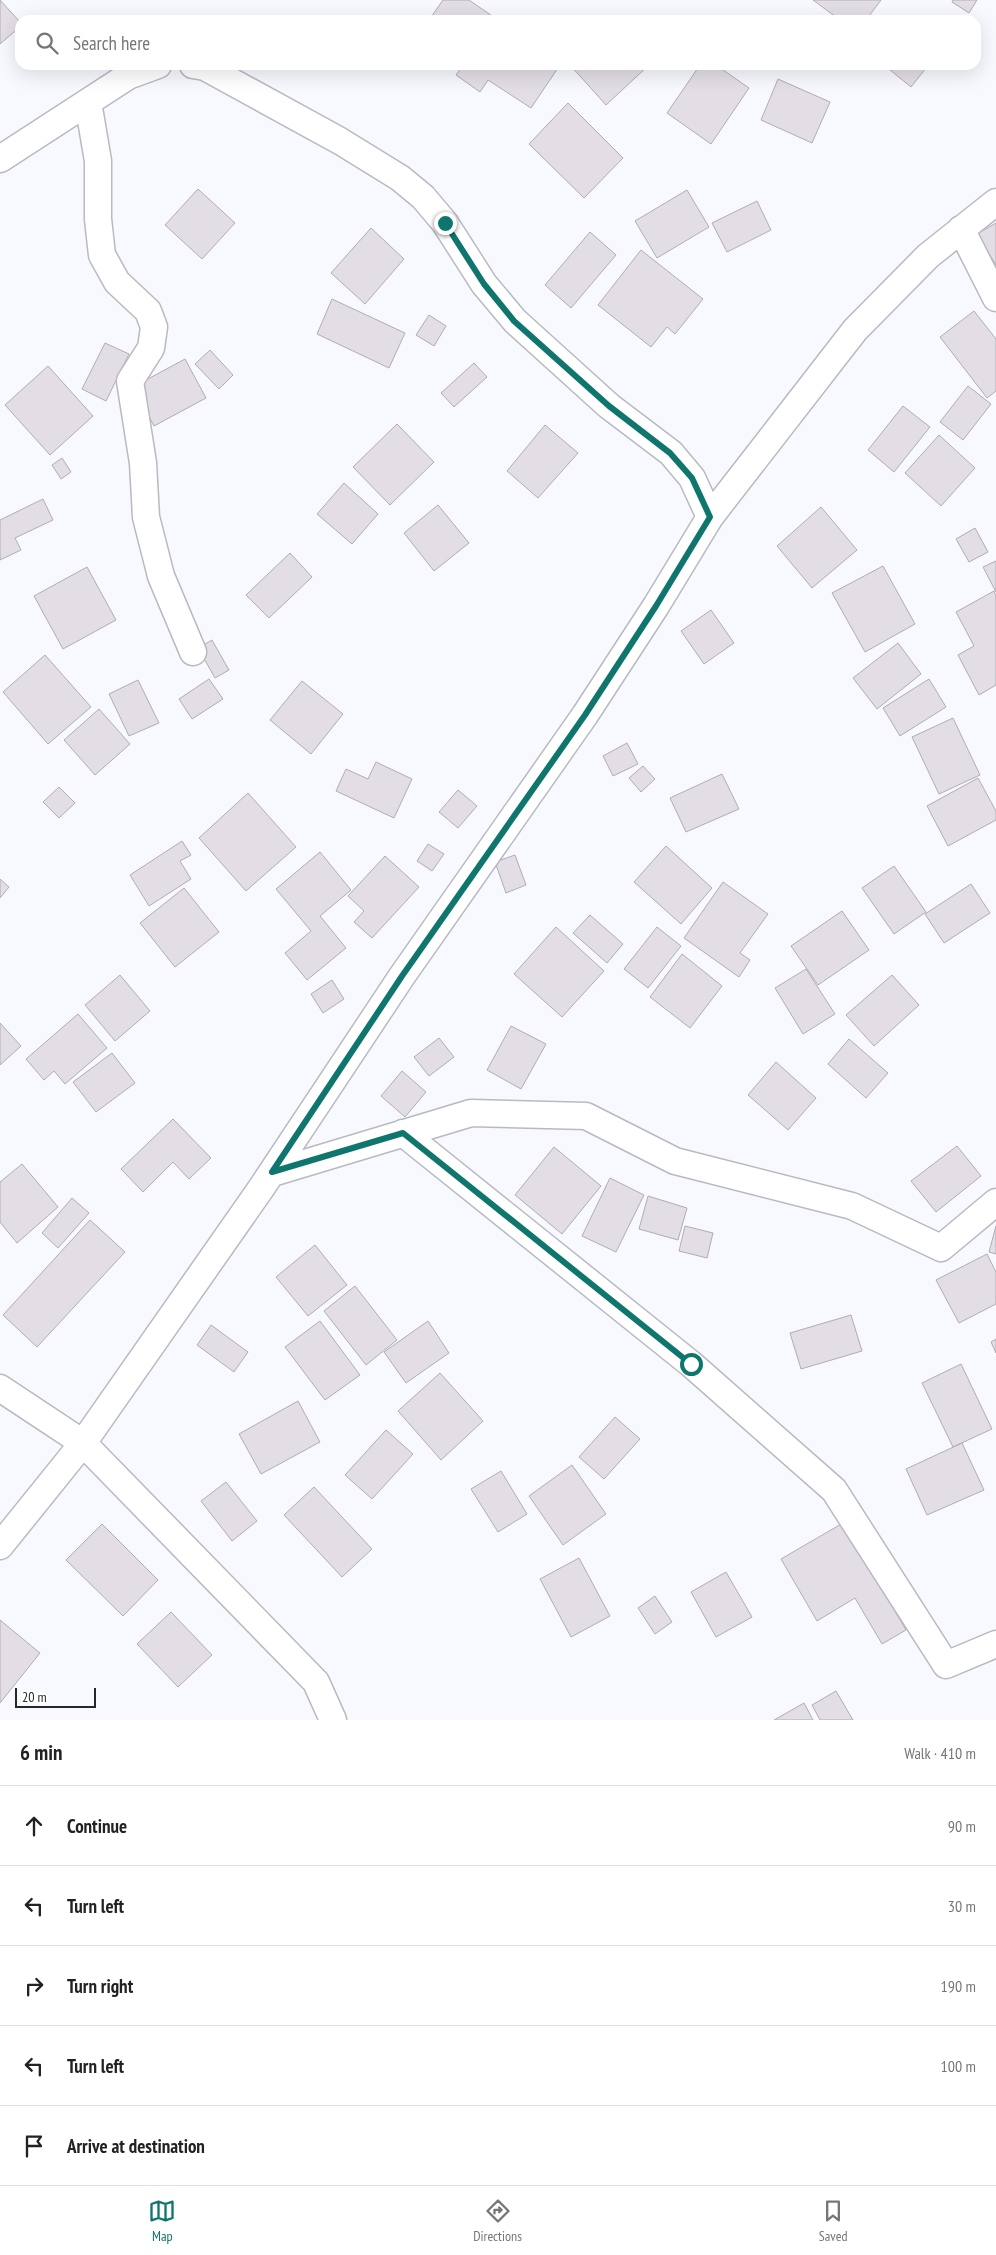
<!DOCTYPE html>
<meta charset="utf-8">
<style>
:root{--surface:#fff;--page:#f2f2f2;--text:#222;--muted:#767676;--line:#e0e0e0;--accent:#0f766e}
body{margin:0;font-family:"PT Sans Narrow",sans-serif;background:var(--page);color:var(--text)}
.scale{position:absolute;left:15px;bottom:12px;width:81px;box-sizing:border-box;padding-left:5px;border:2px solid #27272a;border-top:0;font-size:14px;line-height:18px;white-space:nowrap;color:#27272a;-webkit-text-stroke:4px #fff;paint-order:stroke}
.stop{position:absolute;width:15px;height:15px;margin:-11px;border:4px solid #0f766e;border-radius:50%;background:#fff}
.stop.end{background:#0f766e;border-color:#fff;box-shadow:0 1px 5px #0008}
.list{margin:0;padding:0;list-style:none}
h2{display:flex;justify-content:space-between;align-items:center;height:65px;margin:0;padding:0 20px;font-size:21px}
h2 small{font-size:16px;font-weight:400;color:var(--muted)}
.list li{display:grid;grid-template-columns:32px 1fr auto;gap:15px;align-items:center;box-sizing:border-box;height:80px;padding:0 20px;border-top:1px solid var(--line)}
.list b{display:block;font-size:19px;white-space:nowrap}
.list em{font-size:16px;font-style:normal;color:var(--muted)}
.icon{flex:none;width:28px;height:28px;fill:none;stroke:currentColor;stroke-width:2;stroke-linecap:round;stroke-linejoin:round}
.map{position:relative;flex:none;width:996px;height:1720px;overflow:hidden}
.search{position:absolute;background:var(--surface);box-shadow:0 5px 20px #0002;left:15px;right:15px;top:15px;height:55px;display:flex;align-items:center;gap:12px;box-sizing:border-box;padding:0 18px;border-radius:15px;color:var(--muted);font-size:19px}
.sheet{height:465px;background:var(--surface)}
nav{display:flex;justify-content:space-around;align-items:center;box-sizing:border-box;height:70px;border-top:1px solid var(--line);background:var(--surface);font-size:14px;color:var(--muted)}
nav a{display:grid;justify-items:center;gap:2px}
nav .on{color:var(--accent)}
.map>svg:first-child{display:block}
</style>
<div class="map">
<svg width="996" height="1720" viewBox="0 0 996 1720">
<rect width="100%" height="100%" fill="#f8f9fe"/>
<!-- building -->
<path fill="#e3dee6" stroke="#b1acb3" d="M 0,0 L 20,22 L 20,27 L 0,44 Z
M 443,0 L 469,0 L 498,20 L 429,20 Z
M 813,0 L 881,0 L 866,20 L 840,20 Z
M 953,0 L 977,0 L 969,13 L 952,2 Z
M 625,15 L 630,20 L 619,20 Z
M 463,65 L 462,65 L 560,65 L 531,108 L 488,80 L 480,92 L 456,75 Z
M 570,65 L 649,65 L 606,105 Z
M 700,65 L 716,65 L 749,88 L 711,144 L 667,113 Z
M 884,65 L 922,65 L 926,68 L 911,87 Z
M 778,79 L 830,102 L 812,143 L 761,120 Z
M 568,103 L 623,158 L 584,198 L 529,144 Z
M 198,189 L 235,223 L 202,259 L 165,225 Z
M 687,190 L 709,227 L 657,258 L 635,221 Z
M 757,201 L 771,230 L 727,252 L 712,223 Z
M 996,223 L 996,265 L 977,234 Z
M 371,228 L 404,259 L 365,304 L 331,273 Z
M 590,232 L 616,255 L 571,308 L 545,285 Z
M 641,250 L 703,299 L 675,334 L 667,327 L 651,347 L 598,305 Z
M 332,299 L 405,333 L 389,368 L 317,334 Z
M 974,311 L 996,339 L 996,391 L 987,398 L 940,337 Z
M 429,315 L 446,326 L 434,346 L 416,335 Z
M 105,343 L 129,354 L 106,401 L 82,389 Z
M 210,350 L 233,375 L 219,389 L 195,364 Z
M 185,359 L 206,398 L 154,426 L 133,387 Z
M 474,363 L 487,377 L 454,407 L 441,393 Z
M 48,366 L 93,416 L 50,455 L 5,405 Z
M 968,386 L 991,404 L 963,440 L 940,422 Z
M 903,406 L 930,427 L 894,472 L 868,450 Z
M 397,424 L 434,462 L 390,505 L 353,467 Z
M 545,425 L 578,453 L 538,498 L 507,471 Z
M 939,435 L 975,468 L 941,506 L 905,473 Z
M 62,458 L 71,472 L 61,479 L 52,465 Z
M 344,483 L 378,514 L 352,544 L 317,514 Z
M 43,499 L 53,520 L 15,538 L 21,550 L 0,560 L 0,520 Z
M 438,505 L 469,543 L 434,571 L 404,533 Z
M 821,507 L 857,550 L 812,588 L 777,546 Z
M 975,528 L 988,552 L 969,562 L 956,539 Z
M 290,553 L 312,577 L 269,618 L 246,595 Z
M 996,561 L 996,592 L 983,567 Z
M 883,566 L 915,624 L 865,652 L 832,593 Z
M 87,567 L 116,620 L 63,649 L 34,596 Z
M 994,591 L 996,596 L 996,685 L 979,695 L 958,655 L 974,646 L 956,612 Z
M 711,610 L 734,643 L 704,664 L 681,631 Z
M 212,640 L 229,670 L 215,678 L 198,648 Z
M 898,643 L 921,674 L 877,709 L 853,678 Z
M 45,655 L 91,707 L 48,744 L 3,692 Z
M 209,679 L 223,699 L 192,719 L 179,699 Z
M 929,679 L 946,707 L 900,736 L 883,708 Z
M 138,680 L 159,723 L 129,736 L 109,694 Z
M 302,681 L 343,714 L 311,754 L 270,720 Z
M 99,709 L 130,744 L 95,775 L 64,740 Z
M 953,718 L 980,775 L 939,794 L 912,737 Z
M 627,743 L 638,764 L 613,776 L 603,756 Z
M 376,762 L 412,779 L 394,818 L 336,791 L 346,769 L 368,779 Z
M 643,766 L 655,779 L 641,792 L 629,778 Z
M 722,774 L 739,809 L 686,832 L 670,798 Z
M 978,778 L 996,811 L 996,820 L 948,846 L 927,806 Z
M 59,787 L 75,803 L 59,818 L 43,802 Z
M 458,790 L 477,806 L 458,828 L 439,812 Z
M 248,793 L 296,847 L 246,891 L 199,838 Z
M 182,841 L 191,855 L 180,861 L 191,879 L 149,906 L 130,875 Z
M 428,844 L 444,854 L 432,871 L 417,861 Z
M 666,846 L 712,888 L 681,924 L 634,882 Z
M 320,852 L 351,890 L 320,916 L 346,948 L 307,980 L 285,953 L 311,931 L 276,889 Z
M 515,855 L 526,885 L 506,893 L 495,862 Z
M 385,856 L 419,887 L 372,938 L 354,922 L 364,911 L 348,896 Z
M 894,866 L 926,912 L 894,934 L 862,888 Z
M 0,879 L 9,887 L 0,898 Z
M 723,882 L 768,914 L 740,953 L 750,960 L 739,977 L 684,938 Z
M 971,884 L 990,913 L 944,943 L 925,914 Z
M 184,888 L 219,932 L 175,967 L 140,923 Z
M 842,911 L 869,950 L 818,985 L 791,946 Z
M 590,915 L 623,944 L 607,963 L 573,933 Z
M 556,927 L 604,971 L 562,1017 L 514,974 Z
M 657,927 L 681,946 L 648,988 L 624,969 Z
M 682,954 L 722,986 L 690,1028 L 650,997 Z
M 806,969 L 835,1014 L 803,1034 L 775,988 Z
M 120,975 L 150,1011 L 115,1041 L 85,1005 Z
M 892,975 L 919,1005 L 874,1046 L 846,1015 Z
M 332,980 L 344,999 L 323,1013 L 311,994 Z
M 78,1014 L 107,1048 L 65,1084 L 54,1071 L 44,1080 L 26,1059 Z
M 0,1023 L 21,1046 L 0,1065 Z
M 511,1026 L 546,1044 L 521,1089 L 487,1070 Z
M 439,1038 L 454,1057 L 429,1076 L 414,1057 Z
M 849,1039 L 888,1073 L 866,1098 L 828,1064 Z
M 112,1053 L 135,1083 L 96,1112 L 73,1082 Z
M 776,1062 L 816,1098 L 788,1130 L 748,1095 Z
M 402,1071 L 426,1092 L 405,1117 L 381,1096 Z
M 173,1119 L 211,1158 L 189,1179 L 173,1162 L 143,1192 L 121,1169 Z
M 957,1146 L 981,1176 L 936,1212 L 911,1181 Z
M 554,1147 L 601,1186 L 562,1234 L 515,1195 Z
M 22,1164 L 58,1207 L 17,1243 L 0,1222 L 0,1182 Z
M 610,1178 L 644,1195 L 616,1252 L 582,1236 Z
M 648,1196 L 687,1208 L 678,1240 L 639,1229 Z
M 72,1198 L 89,1213 L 58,1248 L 42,1233 Z
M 90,1220 L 125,1252 L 37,1347 L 3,1315 Z
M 685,1226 L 713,1233 L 707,1258 L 679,1251 Z
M 996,1226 L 996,1254 L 989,1252 Z
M 315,1245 L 347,1285 L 308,1316 L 276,1277 Z
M 987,1254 L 996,1272 L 996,1304 L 959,1323 L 936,1280 Z
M 355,1286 L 397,1340 L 366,1365 L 324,1311 Z
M 851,1315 L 862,1351 L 801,1369 L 790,1333 Z
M 320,1321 L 360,1375 L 325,1400 L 285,1347 Z
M 428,1321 L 449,1353 L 406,1383 L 384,1352 Z
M 211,1325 L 248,1352 L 234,1372 L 197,1345 Z
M 996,1339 L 996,1353 L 991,1342 Z
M 961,1364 L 992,1429 L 953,1447 L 922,1383 Z
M 440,1373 L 483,1421 L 441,1460 L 398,1411 Z
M 298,1401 L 320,1442 L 261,1474 L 239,1434 Z
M 615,1417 L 640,1439 L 604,1479 L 579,1457 Z
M 386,1430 L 413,1454 L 372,1499 L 345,1475 Z
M 962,1443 L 984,1490 L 927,1515 L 906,1469 Z
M 572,1465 L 606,1514 L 563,1545 L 529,1496 Z
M 501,1471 L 527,1514 L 498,1532 L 471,1489 Z
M 226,1482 L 257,1521 L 232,1541 L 201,1501 Z
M 314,1487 L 372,1549 L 342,1577 L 284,1515 Z
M 843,1523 L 906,1630 L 882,1644 L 855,1598 L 817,1621 L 781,1559 Z
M 102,1524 L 158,1580 L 123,1616 L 66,1560 Z
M 579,1558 L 610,1616 L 571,1637 L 540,1579 Z
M 726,1572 L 752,1617 L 716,1637 L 691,1592 Z
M 655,1596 L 672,1622 L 655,1634 L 638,1608 Z
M 171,1612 L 212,1655 L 178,1687 L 137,1644 Z
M 0,1620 L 40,1653 L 0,1703 Z
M 836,1691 L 853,1720 L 820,1720 L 812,1705 Z
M 804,1703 L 813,1720 L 774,1720 Z"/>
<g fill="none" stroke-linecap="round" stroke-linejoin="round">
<!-- minor casing -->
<g stroke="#b9b9c2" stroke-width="29">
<path id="minor" d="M 193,65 L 205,67 L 340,141 L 400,178 L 423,197 L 445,223 L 484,284 L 515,321 L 609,406 L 671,453 L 692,478 L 710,517
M 88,102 L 98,161 L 98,219 L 102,255 L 117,282 L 148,311 L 154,327 L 151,348 L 130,381 L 143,463 L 146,517 L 161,576 L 193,652
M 0,159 L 128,76 L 158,65
M 961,229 L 996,298
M 403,1133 L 691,1364 L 834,1490 L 946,1665 L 996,1644
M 272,1173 L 471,1113 L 586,1116 L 675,1161 L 852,1206 L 941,1248 L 996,1202
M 0,1388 L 83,1443 L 316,1682 L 333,1720
M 0,1546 L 83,1443 L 262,1187 L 402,976 L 585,715 L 656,606 L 710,517 L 855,330 L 928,256 L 996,202"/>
</g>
<!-- minor -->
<use href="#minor" stroke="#fff" stroke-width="26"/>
</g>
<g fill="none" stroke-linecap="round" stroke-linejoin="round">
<!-- route -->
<path stroke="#0f766e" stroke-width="6" d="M 445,223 L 484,284 L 514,321 L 609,406 L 670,453 L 692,478 L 710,517 L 656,606 L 585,715 L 402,976 L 272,1172 L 403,1133 L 691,1364"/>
</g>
</svg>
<div class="scale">20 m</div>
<div class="stop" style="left:691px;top:1364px"></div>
<div class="stop end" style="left:445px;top:223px"></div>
<div class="search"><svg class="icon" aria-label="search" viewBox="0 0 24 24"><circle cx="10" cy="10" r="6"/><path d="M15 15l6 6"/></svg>Search here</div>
</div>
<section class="sheet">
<h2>6 min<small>Walk · 410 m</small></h2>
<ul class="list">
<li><svg class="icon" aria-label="ahead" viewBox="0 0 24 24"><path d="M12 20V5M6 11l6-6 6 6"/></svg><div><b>Continue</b></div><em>90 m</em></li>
<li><svg class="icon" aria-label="left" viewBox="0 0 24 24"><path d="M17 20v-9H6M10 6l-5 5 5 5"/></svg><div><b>Turn left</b></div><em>30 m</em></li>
<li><svg class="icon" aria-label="right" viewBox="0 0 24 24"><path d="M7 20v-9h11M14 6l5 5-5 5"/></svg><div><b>Turn right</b></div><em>190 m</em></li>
<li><svg class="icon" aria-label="left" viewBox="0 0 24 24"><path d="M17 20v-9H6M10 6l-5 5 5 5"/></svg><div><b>Turn left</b></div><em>100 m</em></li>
<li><svg class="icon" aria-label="arrive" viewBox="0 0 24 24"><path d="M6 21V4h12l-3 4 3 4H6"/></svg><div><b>Arrive at destination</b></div></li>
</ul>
</section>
<nav>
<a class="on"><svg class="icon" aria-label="map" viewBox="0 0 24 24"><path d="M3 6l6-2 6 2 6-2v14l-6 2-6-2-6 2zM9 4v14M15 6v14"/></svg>Map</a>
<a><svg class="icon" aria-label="directions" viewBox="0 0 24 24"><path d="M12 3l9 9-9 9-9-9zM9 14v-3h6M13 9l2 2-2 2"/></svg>Directions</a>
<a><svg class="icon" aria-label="saved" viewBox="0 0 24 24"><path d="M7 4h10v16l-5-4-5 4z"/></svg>Saved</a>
</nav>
